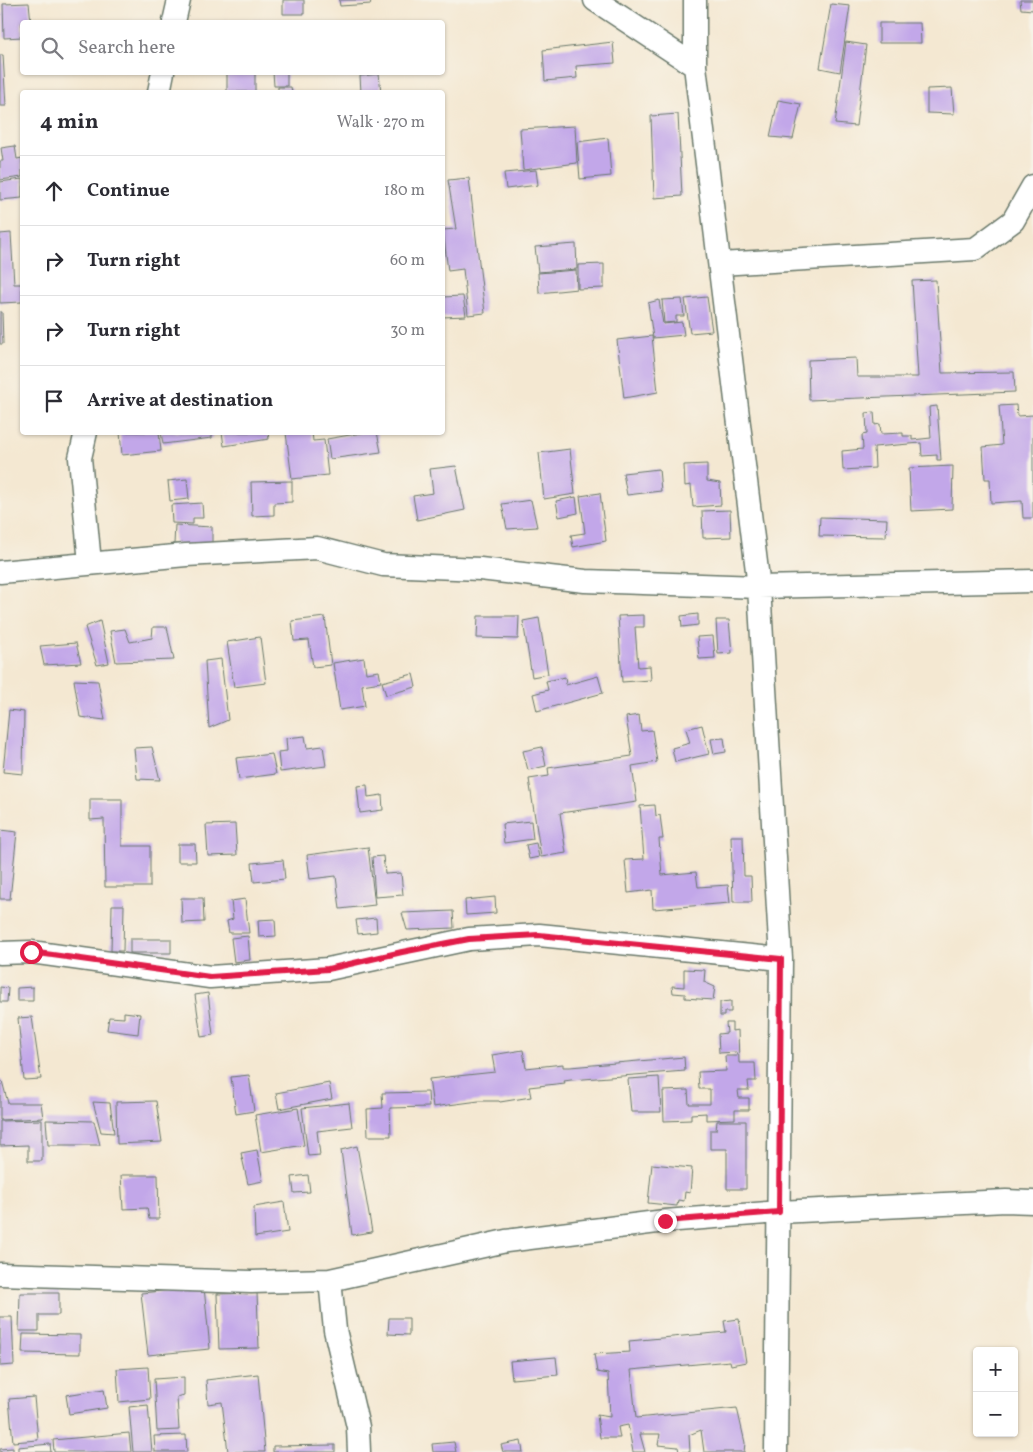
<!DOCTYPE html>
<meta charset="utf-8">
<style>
:root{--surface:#fff;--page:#f2f2f3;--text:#2b2b33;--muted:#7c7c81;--line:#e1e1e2}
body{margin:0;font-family:Vollkorn,serif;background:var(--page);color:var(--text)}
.controls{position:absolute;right:15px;bottom:15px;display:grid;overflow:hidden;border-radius:5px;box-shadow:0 1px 4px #0004}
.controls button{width:45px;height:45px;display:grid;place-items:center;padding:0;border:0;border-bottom:1px solid var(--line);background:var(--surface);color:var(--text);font:25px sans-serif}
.stop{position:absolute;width:15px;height:15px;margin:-11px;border:4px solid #e11d48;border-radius:50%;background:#fff}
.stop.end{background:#e11d48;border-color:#fff;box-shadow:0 1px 5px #0008}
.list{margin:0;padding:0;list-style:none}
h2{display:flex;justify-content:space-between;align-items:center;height:65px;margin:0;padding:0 20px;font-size:21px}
h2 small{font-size:16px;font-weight:400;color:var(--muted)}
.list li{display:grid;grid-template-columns:32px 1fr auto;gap:15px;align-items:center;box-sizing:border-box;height:70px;padding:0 20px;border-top:1px solid var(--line)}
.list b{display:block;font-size:19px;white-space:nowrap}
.list em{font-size:16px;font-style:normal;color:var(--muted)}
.icon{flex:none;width:28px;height:28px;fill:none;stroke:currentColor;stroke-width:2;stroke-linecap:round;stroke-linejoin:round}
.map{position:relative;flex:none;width:1033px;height:1452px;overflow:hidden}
.search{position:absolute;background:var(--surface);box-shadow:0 1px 4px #0004;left:20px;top:20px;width:425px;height:55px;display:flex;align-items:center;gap:12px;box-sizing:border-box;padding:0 18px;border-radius:5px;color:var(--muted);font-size:19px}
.panel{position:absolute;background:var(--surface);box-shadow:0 1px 4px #0004;left:20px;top:90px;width:425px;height:345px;border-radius:5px}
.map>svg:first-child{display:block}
</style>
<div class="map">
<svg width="1033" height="1452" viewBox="0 0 1033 1452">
<rect width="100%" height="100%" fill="#f7f3e8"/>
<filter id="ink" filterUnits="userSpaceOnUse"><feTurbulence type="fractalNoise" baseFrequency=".02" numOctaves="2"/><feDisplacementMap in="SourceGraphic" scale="10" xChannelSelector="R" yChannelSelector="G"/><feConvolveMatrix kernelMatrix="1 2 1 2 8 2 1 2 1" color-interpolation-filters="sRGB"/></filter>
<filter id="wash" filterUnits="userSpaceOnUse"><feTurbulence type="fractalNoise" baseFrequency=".0096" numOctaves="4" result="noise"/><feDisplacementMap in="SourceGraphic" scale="20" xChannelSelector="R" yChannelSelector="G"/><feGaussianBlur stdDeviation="1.12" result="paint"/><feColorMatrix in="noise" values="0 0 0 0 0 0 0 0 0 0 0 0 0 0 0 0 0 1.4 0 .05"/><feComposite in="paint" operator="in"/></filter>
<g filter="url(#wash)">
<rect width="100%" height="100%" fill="#f4e8d2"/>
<g id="blocks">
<!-- building -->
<path fill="#c2a7e9" d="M 283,0 L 304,0 L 304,14 L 283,14 Z
M 339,0 L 370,0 L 371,4 L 340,6 Z
M 1020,0 L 1033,0 L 1033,10 L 1021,9 Z
M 29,3 L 31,22 L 22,22 L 22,37 L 4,38 L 3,4 Z
M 831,4 L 850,6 L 840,72 L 820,68 Z
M 264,20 L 264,22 L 225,22 L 225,21 Z
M 879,23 L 920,23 L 921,43 L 879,43 Z
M 613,42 L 615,63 L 576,66 L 577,78 L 545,81 L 543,50 Z
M 846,42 L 866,45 L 856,126 L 835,124 Z
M 0,55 L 3,55 L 6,106 L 0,106 Z
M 227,72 L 255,72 L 255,92 L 227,92 Z
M 273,72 L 287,72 L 287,86 L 274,86 Z
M 379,74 L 381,92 L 361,92 L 360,76 Z
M 278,87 L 291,87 L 292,92 L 278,92 Z
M 952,88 L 954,114 L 927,113 L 927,89 Z
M 778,100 L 801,104 L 793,139 L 770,137 Z
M 678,114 L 682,196 L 654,198 L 651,116 Z
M 575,126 L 577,163 L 523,170 L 520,129 Z
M 608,138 L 611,176 L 580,179 L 577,142 Z
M 15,146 L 17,159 L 22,158 L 22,177 L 0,180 L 0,161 L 3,161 L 1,148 Z
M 536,170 L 538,185 L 506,189 L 504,173 Z
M 469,178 L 485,313 L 468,315 L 463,269 L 448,271 L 443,230 L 456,229 L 448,180 Z
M 22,179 L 22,198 L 0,200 L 0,182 Z
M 11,233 L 14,284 L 22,284 L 22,302 L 0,303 L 0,234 Z
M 576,244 L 577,269 L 538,272 L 535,247 Z
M 604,264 L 604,288 L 578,289 L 578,265 Z
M 576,270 L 577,289 L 539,293 L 538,273 Z
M 936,280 L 942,373 L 1014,372 L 1015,392 L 809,400 L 808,360 L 856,358 L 857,377 L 918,377 L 912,281 Z
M 463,296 L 466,316 L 442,317 L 442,297 Z
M 707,297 L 712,331 L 690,333 L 685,299 Z
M 682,299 L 684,316 L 676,316 L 676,322 L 664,323 L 662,300 Z
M 659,300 L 663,324 L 682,322 L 684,335 L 653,338 L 648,303 Z
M 0,312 L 2,312 L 3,344 L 0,344 Z
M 652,336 L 658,392 L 624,398 L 617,340 Z
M 1016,405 L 1017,416 L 1033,415 L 1033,518 L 1023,518 L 1022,501 L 991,503 L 990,479 L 985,479 L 983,447 L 1002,445 L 999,406 Z
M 937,406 L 941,460 L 937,460 L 937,455 L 922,456 L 921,443 L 874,447 L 875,468 L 843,470 L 842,451 L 863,449 L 862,435 L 867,434 L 866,413 L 874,412 L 875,425 L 880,424 L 881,434 L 903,433 L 903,436 L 912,436 L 912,440 L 931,438 L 929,407 Z
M 120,432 L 159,432 L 161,451 L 122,455 Z
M 161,432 L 212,432 L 212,438 L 163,444 Z
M 222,432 L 268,432 L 269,439 L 224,446 Z
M 293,432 L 312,432 L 313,441 L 324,440 L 328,475 L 292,479 L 286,433 Z
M 367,432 L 377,432 L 381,452 L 330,459 L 327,439 Z
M 570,449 L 575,494 L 544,499 L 539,453 Z
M 707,464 L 707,481 L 720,483 L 721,505 L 693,507 L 691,485 L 685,486 L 684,465 Z
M 456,466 L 465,510 L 417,520 L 413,496 L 433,493 L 430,469 Z
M 953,466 L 952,509 L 911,511 L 909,468 Z
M 659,469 L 661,491 L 627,495 L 623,473 Z
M 187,479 L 189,499 L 170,501 L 168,481 Z
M 292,481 L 292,502 L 274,503 L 274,515 L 252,516 L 251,482 Z
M 600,493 L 606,541 L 573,547 L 571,535 L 585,533 L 580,496 Z
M 576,497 L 578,513 L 559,517 L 556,501 Z
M 531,500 L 537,527 L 507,529 L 502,504 Z
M 202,503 L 203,518 L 193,518 L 193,524 L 172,523 L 171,505 Z
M 730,510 L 731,537 L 703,538 L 702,511 Z
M 820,517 L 887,519 L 886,537 L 819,536 Z
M 175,525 L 212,527 L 212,546 L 174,544 Z
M 698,614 L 698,625 L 682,627 L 681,616 Z
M 644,615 L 644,627 L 635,627 L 638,667 L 650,666 L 651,680 L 622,682 L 618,616 Z
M 478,616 L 519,616 L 518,639 L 477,638 Z
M 325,617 L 331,665 L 313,667 L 309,640 L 294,641 L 292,621 Z
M 539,618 L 548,674 L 532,677 L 523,621 Z
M 716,620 L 729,620 L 732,653 L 718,654 Z
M 100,621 L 109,663 L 97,665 L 85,627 Z
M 153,627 L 167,627 L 174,660 L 116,662 L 110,631 L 125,629 L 130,642 L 152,638 Z
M 713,636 L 715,658 L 699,659 L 697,637 Z
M 260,637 L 266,683 L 234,687 L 227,642 Z
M 76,643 L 81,663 L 44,665 L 40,646 Z
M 364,658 L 366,673 L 379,671 L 381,682 L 362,685 L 365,706 L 340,710 L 333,663 Z
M 221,659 L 228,720 L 209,728 L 205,661 Z
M 413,674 L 416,687 L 386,695 L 382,682 Z
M 598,676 L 603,693 L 537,711 L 533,694 L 548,690 L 546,681 L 565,677 L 566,685 Z
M 74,680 L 98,681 L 105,720 L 80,717 Z
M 9,710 L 24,712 L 23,774 L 3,772 Z
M 639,715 L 641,731 L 652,730 L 657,762 L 632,766 L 637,802 L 560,813 L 566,853 L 541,857 L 529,779 L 549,776 L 548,768 L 632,756 L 626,717 Z
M 702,725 L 709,754 L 675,762 L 672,748 L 690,743 L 686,729 Z
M 305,736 L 307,748 L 323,746 L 326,766 L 280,772 L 278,752 L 287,751 L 286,738 Z
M 724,738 L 726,752 L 714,754 L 711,739 Z
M 152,747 L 160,780 L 137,779 L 134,748 Z
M 542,747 L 546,766 L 528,770 L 523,751 Z
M 272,754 L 276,774 L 239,779 L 236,758 Z
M 367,785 L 368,797 L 382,795 L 383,810 L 360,813 L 357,786 Z
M 90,799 L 122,799 L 122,846 L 150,846 L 150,887 L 105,887 L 104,819 L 90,820 Z
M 655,805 L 656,816 L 660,815 L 663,839 L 659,839 L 662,875 L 696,872 L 698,887 L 728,885 L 730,903 L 653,909 L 652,890 L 628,893 L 625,860 L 644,859 L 640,806 Z
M 531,821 L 533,839 L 504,843 L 502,824 Z
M 235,824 L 237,855 L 208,856 L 206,825 Z
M 0,830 L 17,832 L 10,899 L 0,899 Z
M 731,836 L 743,836 L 744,876 L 751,876 L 752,902 L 733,902 Z
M 536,843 L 539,857 L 529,859 L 526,845 Z
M 178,844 L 195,844 L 196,862 L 178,862 Z
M 368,847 L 375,905 L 340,909 L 336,876 L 310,879 L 307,855 Z
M 383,856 L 385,874 L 401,873 L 403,895 L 375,897 L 372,857 Z
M 283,860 L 285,879 L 254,882 L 252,863 Z
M 495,897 L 496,913 L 466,915 L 465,900 Z
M 181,898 L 203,898 L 204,922 L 182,923 Z
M 245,899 L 249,933 L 229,933 L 227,921 L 233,919 L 231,901 Z
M 112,905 L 124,905 L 123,951 L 111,951 Z
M 453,911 L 454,928 L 407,930 L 402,913 Z
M 376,918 L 377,932 L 358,934 L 356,920 Z
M 275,919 L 276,936 L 259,937 L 258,920 Z
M 248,936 L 250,960 L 234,962 L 231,938 Z
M 130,939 L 171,939 L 171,953 L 130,953 Z
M 684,969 L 705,970 L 704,982 L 715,987 L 713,1000 L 685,998 L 685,994 L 673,993 L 672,986 L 684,987 Z
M 0,987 L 8,988 L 7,1002 L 0,1002 Z
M 33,987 L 33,1001 L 17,1001 L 17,988 Z
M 208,993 L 213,1035 L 201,1037 L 195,995 Z
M 731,1001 L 731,1012 L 724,1012 L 724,1016 L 720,1016 L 720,1002 Z
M 124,1012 L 140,1014 L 138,1034 L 107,1030 L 109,1017 L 124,1018 Z
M 32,1017 L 41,1079 L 24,1080 L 18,1018 Z
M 726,1023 L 732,1023 L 732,1031 L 738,1030 L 739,1063 L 755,1063 L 756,1081 L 748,1081 L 749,1090 L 738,1090 L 739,1098 L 749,1098 L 749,1110 L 735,1110 L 735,1119 L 706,1120 L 706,1113 L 691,1114 L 691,1120 L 664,1121 L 663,1091 L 688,1090 L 689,1104 L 710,1104 L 710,1089 L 699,1089 L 698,1072 L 726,1071 L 725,1056 L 737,1056 L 736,1052 L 719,1053 L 718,1034 L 727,1033 Z
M 523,1050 L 526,1068 L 563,1064 L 563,1067 L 570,1067 L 684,1057 L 685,1071 L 571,1080 L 564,1081 L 565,1083 L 529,1087 L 531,1097 L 500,1102 L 499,1101 L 479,1101 L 433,1107 L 429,1079 L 495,1072 L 492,1055 Z
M 249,1075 L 254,1111 L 236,1114 L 231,1077 Z
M 659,1077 L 661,1112 L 631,1112 L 628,1079 Z
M 0,1080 L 2,1081 L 8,1103 L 41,1103 L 43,1118 L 0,1120 Z
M 329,1083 L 332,1099 L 279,1109 L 276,1093 Z
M 428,1092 L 429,1107 L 390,1108 L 391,1136 L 368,1136 L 367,1109 L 383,1108 L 382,1093 Z
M 156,1101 L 162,1142 L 117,1144 L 116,1102 Z
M 93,1102 L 110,1103 L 114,1133 L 101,1132 Z
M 349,1103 L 352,1127 L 317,1131 L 320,1155 L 308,1156 L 302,1108 Z
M 298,1108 L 304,1145 L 261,1152 L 255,1115 Z
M 42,1120 L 42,1161 L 28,1161 L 28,1145 L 0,1146 L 0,1121 Z
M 46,1120 L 94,1121 L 100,1145 L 48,1145 Z
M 717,1121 L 746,1121 L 746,1189 L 727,1189 L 727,1149 L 710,1149 L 710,1130 L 716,1130 Z
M 357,1146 L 372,1232 L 352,1235 L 341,1150 Z
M 257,1150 L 263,1181 L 248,1184 L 241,1153 Z
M 652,1164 L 692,1168 L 690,1193 L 685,1192 L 684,1201 L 678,1200 L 677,1206 L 648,1203 Z
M 121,1175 L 158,1175 L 159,1219 L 149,1219 L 147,1208 L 123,1209 Z
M 308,1175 L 310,1192 L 294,1193 L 292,1177 Z
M 284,1202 L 288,1232 L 255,1237 L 254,1207 Z
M 204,1287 L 210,1349 L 148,1355 L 141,1293 Z
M 20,1293 L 59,1293 L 59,1315 L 39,1315 L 39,1331 L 19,1331 Z
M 257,1293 L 259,1348 L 219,1349 L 217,1294 Z
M 0,1317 L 12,1317 L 14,1365 L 0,1366 Z
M 389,1318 L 409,1318 L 409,1335 L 388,1334 Z
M 739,1319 L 746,1362 L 731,1365 L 730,1361 L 631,1370 L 636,1418 L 737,1408 L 745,1443 L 744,1452 L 704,1452 L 701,1430 L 689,1435 L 690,1452 L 679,1452 L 678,1447 L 658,1445 L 660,1434 L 640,1434 L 645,1452 L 633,1452 L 628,1425 L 618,1427 L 620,1438 L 600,1438 L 597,1415 L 610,1417 L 608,1374 L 597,1372 L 594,1354 L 630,1352 L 629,1341 L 726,1332 L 724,1321 Z
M 23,1334 L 80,1335 L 80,1354 L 22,1353 Z
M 556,1357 L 558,1375 L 512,1379 L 510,1361 Z
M 148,1367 L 150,1399 L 119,1402 L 117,1369 Z
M 258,1374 L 265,1452 L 228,1452 L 222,1402 L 208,1404 L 206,1380 Z
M 184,1377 L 184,1395 L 177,1397 L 179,1430 L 157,1431 L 154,1379 Z
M 104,1389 L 107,1408 L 69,1414 L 66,1395 Z
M 34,1397 L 38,1440 L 13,1442 L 9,1399 Z
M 148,1405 L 152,1452 L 133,1452 L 129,1407 Z
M 129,1433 L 131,1452 L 54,1452 L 53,1440 Z
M 186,1435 L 187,1452 L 155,1452 L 154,1436 Z
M 521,1441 L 523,1452 L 503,1452 L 501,1445 Z
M 454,1442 L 456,1452 L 433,1452 L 432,1444 Z
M 50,1444 L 51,1452 L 18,1452 L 18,1447 Z
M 335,1445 L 335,1452 L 273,1452 L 273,1446 Z
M 13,1448 L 13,1452 L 0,1452 L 0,1449 Z"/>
</g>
</g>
<g filter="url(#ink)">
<use href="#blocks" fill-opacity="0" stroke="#6a796b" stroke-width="1"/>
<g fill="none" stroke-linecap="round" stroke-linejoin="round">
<!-- street casing -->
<g stroke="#6a796b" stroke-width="25">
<path id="street" d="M 595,0 L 695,66
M 695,0 L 695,66 L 759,587 L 781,959 L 776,1452
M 174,22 L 179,0
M 159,92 L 163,72
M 720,264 L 975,249 L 1013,221 L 1033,186
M 86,432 L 80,458 L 90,563
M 0,572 L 186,555 L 317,548 L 383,565 L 480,569 L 585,581 L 759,587 L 1033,581
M 0,953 L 31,952 L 210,977 L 328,969 L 469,939 L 539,935 L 781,959
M 0,1274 L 251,1282 L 330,1280 L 506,1241 L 665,1221 L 779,1212 L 1006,1201 L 1033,1202
M 330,1280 L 335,1330 L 358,1427 L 359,1452"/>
</g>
<!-- street -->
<use href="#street" stroke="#fff" stroke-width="22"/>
</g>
</g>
<g fill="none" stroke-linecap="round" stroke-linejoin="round" filter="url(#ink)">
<!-- route -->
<path stroke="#e11d48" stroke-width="6" d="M 31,952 L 210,977 L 328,969 L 402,952 L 469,939 L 539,935 L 781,959 L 779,1212 L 665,1221"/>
</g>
</svg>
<div class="controls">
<button>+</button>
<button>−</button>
</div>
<div class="stop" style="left:31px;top:952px"></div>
<div class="stop end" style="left:665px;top:1221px"></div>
<div class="search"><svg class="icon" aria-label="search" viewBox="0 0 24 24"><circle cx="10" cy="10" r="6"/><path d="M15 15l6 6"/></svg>Search here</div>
<section class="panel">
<h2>4 min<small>Walk · 270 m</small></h2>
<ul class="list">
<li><svg class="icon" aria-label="ahead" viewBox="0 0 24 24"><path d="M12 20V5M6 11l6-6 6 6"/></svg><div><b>Continue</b></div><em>180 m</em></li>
<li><svg class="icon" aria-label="right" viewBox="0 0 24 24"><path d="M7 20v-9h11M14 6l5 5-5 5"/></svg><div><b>Turn right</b></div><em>60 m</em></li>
<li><svg class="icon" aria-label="right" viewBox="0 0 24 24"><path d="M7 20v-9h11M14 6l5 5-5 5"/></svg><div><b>Turn right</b></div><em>30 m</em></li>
<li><svg class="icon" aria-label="arrive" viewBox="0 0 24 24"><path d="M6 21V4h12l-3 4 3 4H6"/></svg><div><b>Arrive at destination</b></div></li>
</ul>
</section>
</div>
